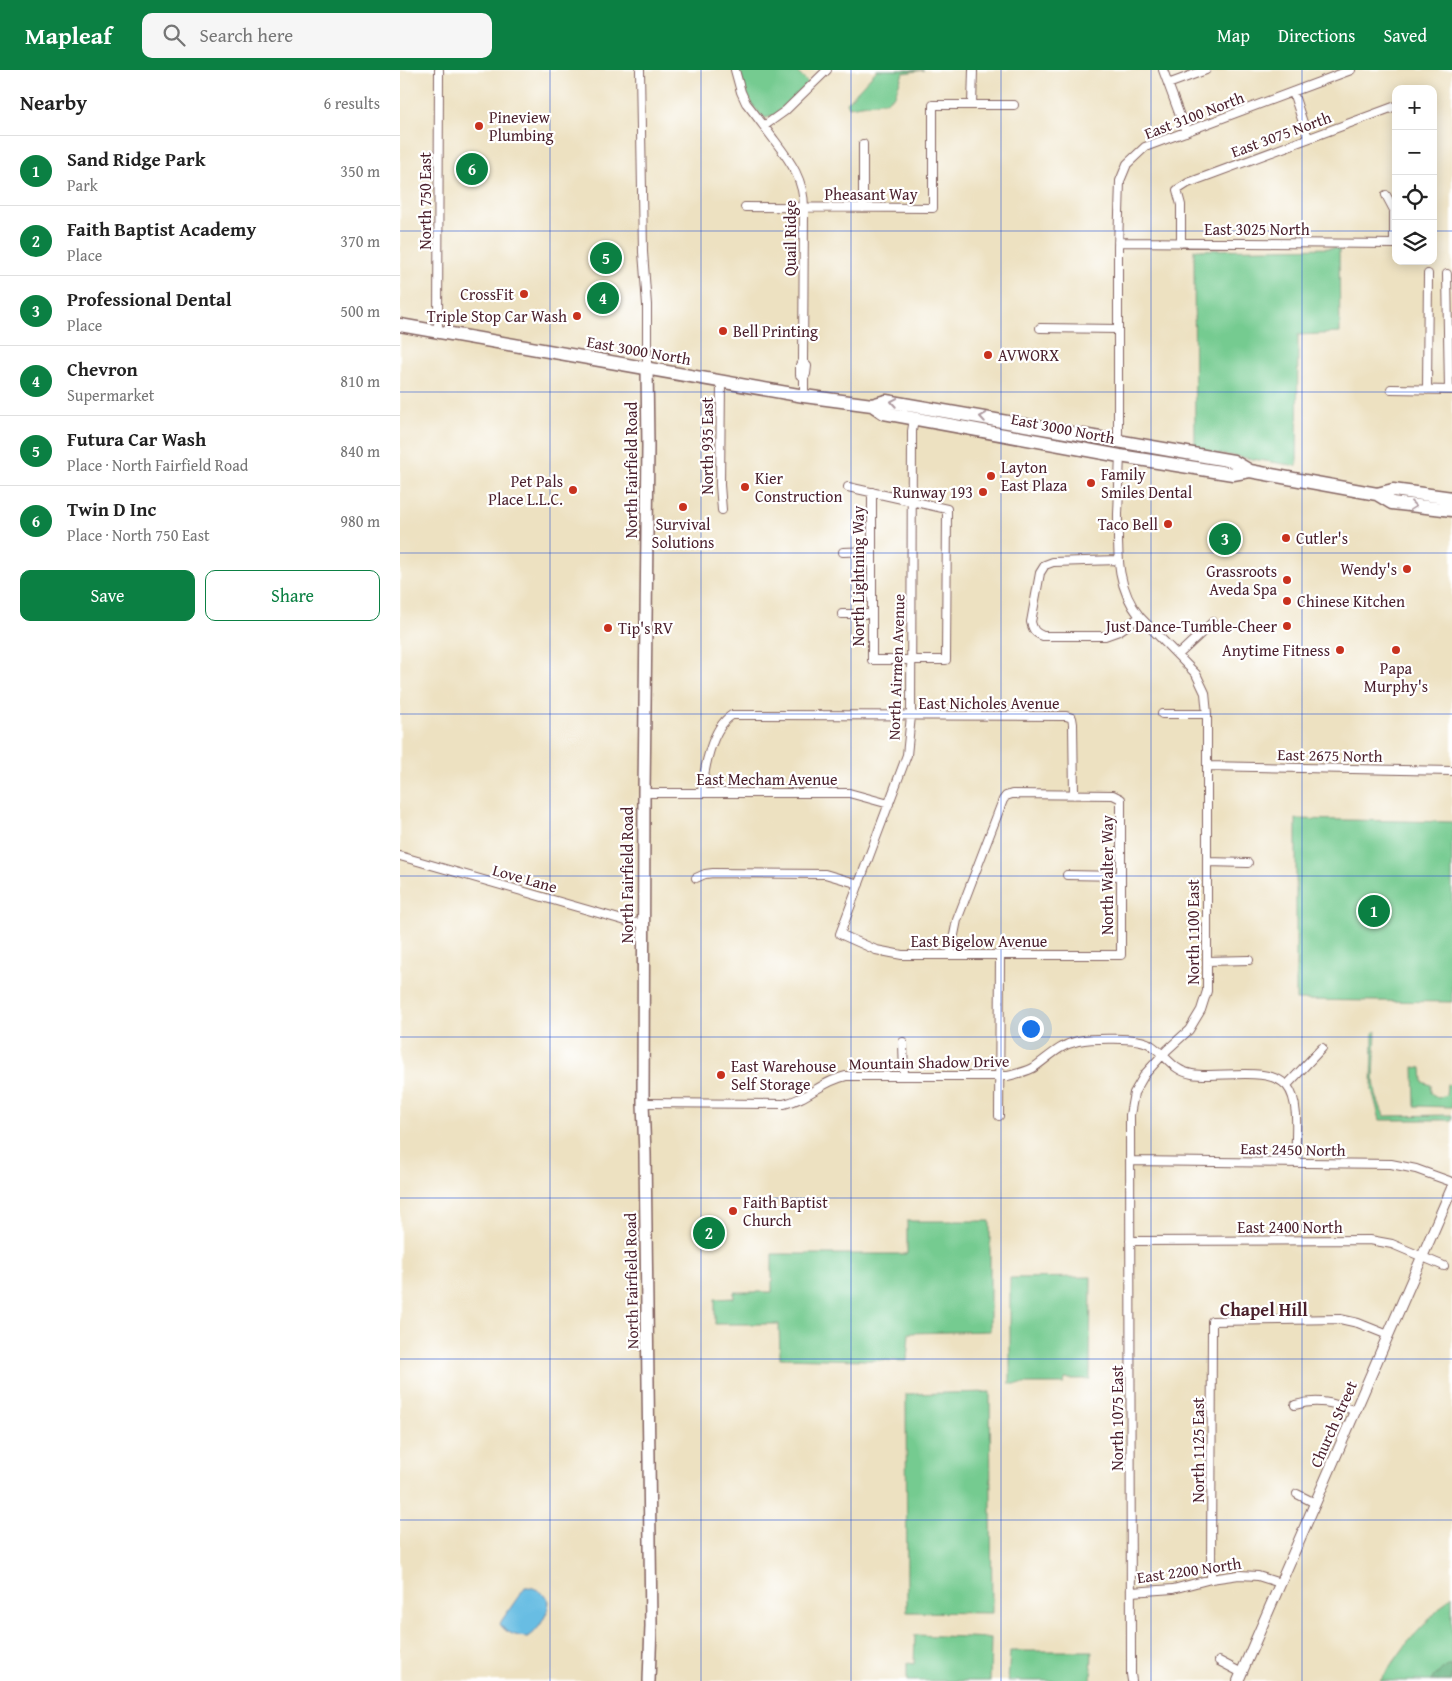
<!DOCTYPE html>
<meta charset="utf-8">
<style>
:root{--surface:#fff;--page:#f6f6f6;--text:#222;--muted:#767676;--line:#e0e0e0;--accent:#0b8043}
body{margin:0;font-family:"Gentium Book Plus",serif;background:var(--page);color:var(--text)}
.controls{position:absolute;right:15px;top:15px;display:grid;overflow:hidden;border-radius:10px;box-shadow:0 2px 12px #0003}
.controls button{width:45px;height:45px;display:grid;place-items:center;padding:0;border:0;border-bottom:1px solid var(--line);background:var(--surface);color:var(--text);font:25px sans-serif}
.you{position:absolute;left:630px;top:958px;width:18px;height:18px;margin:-12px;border:4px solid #fff;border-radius:50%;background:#1a73e8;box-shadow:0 0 0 8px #1a73e833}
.badge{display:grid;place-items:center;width:32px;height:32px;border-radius:50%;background:var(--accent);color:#fff;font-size:16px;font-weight:700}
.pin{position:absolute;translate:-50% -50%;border:2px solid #fff;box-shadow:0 1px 5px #0006}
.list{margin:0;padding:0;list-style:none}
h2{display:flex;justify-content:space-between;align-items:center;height:65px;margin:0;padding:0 20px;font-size:21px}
h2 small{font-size:16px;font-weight:400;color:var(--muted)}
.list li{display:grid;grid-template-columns:32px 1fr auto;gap:15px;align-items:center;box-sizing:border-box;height:70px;padding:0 20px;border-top:1px solid var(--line)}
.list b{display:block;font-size:19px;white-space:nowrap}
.list p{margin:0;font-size:16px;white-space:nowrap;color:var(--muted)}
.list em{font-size:16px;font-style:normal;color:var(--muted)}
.actions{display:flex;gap:10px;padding:15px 20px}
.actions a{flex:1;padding:11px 0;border:1px solid var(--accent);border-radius:10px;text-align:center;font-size:18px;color:var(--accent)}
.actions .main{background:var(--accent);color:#fff}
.icon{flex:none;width:28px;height:28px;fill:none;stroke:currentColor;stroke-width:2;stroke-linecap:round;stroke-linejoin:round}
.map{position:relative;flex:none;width:1052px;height:1611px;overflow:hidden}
header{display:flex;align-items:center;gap:30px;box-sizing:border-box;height:70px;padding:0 25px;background:var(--accent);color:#fff}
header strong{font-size:24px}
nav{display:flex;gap:28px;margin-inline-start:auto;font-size:18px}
.search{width:350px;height:45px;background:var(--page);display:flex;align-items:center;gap:12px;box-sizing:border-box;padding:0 18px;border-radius:10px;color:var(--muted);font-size:19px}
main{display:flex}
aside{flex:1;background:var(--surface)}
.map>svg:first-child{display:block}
</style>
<header>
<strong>Mapleaf</strong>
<div class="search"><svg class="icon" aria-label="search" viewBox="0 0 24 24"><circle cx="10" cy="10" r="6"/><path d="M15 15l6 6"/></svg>Search here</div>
<nav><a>Map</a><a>Directions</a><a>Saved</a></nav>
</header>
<main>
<aside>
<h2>Nearby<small>6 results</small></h2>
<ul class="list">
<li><span class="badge">1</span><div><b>Sand Ridge Park</b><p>Park</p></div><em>350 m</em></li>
<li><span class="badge">2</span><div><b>Faith Baptist Academy</b><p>Place</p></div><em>370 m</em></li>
<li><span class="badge">3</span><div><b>Professional Dental</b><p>Place</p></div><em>500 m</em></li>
<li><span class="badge">4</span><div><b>Chevron</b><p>Supermarket</p></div><em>810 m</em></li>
<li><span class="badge">5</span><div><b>Futura Car Wash</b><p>Place · North Fairfield Road</p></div><em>840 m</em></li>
<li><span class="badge">6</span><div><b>Twin D Inc</b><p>Place · North 750 East</p></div><em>980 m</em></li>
</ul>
<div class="actions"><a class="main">Save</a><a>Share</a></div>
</aside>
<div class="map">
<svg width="1052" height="1611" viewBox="0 0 1052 1611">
<rect width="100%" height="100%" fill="#fff"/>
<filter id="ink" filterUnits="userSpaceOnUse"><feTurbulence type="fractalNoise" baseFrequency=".02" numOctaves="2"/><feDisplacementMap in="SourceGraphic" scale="10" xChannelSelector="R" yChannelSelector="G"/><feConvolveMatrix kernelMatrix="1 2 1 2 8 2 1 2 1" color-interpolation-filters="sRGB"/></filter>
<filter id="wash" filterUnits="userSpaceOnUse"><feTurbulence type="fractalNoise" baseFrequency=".0096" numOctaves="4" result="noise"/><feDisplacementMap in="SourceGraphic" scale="20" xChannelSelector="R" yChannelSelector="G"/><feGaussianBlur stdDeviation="1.12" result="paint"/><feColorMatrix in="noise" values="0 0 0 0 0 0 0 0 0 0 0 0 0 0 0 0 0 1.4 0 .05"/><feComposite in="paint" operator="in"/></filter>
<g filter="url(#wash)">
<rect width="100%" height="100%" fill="#ede1c1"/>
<!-- green -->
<path fill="#74cb90" stroke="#5f755e" d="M 339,0 L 395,0 L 408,13 C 398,23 378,47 365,48 C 350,38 344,17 339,0 Z
M 477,0 L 524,0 L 503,3 L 495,25 L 487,31 L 449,37 L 447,32 Z
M 939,178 L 940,263 L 898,265 L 897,396 L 795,380 L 794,180 Z
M 896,749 L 1052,752 L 1052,932 L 896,930 Z
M 976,961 L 974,1010 L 976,1025 L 984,1046 L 1052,1045 L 1052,1050 L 980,1050 L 972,1020 L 973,963 Z
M 1014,997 L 1022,998 L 1023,1012 L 1031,1015 L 1031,1023 L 1038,1028 L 1046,1025 L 1047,1015 L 1052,1014 L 1052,1037 L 1015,1036 Z
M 507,1151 L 590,1151 L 590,1261 L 509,1263 L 507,1291 L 380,1288 L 379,1254 L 315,1254 L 315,1229 L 334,1228 L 334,1222 L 372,1222 L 372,1184 L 507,1184 Z
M 691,1207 L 690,1309 L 665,1309 L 664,1314 L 610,1314 L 610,1208 Z
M 590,1322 L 592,1543 L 507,1542 L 506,1324 Z
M 1052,1525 L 1052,1611 L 980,1611 L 1008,1572 Z
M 515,1565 L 591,1568 L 590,1611 L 507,1611 L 507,1593 L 514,1594 Z
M 610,1581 L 692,1581 L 691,1611 L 608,1611 Z"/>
<!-- forest -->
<path fill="#5faf7a" stroke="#546752" d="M 1048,1596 L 1052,1596 L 1052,1611 L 1031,1611 L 1034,1606 Z"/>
<!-- water -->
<path fill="#67bde3" stroke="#586e87" d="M 125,1517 C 134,1516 145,1523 149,1531 C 149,1543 138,1562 128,1567 C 118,1567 105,1563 100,1554 L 102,1550 Z"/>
</g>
<g filter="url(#ink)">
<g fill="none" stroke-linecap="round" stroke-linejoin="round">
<!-- minor casing -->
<g stroke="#836360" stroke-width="10">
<path id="minor" d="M 240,0 L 243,182 L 247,235 L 247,298
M 335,0 L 341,22 L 346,33 C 356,45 365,58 375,71 C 391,92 404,110 404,138 L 403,292
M 763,0 L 786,62
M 768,14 L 806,0
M 893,22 L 908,68
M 572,35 L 573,0
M 364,56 L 385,41 L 427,0
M 986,125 L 994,140 L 994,174
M 345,137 L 533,138 L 533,35 L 614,35
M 463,138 L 463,74
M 718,172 L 996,174
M 781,173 L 781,135 L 777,120 L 788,113 L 996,36
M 1047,204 L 1049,320
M 640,258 L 718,259
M 38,261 L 39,0
M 404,307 L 400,305 L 400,295 L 403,292 L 407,296 L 406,304 L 404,307 L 404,326
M 321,311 L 320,415 L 322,440
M 991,319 L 1052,320
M 1027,320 L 1028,204
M 514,349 L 512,361 L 511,646 L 507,685 L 440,864 L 476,880 L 502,885 L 721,885 L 721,729 L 713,725 L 612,724 L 606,726 L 603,730 L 557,850 L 550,885
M 717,371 L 718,363 L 718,177 L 720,111 L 727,94 L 745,77 L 951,0
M 720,386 C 719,405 719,424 718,444 C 718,481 715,516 740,547 L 796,604 L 805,623 L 807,644 L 807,921 L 801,940 L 789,960 L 767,980 L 745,1004 L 734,1023 L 730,1045 L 731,1604 L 732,1611
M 448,417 L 547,439 L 546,590 L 472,590 L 472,422
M 443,482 L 472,481
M 718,490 L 653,492 L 645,495 L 640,503 L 631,552 C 633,560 635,563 643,566 L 705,566 L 719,561 L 740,547
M 442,544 L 472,544
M 778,585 L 813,552
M 762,644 L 807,644
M 807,696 L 1052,701
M 302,722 C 304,700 311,658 332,645 L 666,646 L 672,648 L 673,654 L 674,725
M 244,723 L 449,723 L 489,734
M 0,786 L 233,853 L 243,852
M 807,792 L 848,793
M 667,805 L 721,806
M 296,808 L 305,804 L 313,803 L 425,804 L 459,814
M 807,891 L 849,890
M 503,972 L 504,1006
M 887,1015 L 922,978
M 243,1033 L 384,1034 C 408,1029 422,1011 446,1006 L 608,1006 C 616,1004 625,1002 633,998 C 648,988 659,975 678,971 C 692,968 738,967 749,974 C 765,983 772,1001 792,1004 C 817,1009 869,995 887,1016 C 901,1032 895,1072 895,1093
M 599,1046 L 600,886
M 730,1091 L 991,1094 L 1016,1099 L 1052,1112
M 730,1171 L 970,1170 L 992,1174 L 1044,1196
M 895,1335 C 918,1328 933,1333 956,1341
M 897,1424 L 915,1433
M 811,1509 L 812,1251 L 940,1249 L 958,1253 L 988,1265
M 731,1522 L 773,1519 L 811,1509 L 839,1505 L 858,1506 L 880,1513
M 819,1591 L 842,1603"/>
</g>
<!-- tertiary casing -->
<g stroke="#836360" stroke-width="12">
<path id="tertiary" d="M 838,1611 L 1052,1118"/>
</g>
<!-- secondary casing -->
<g stroke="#836360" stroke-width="14">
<path id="secondary" d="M 247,298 L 248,376 L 244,723 L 243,1033 L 245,1084 L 249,1389 L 251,1556 L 249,1611"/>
</g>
<!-- primary casing -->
<g stroke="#836360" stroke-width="15">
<path id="primary" d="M 0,255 L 404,326 L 472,335 L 486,331 L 833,391 L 850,401 L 977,424 L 992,433 L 1052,440
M 472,335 L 484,343 L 720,386 L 833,404 L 850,401
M 977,424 L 993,420 L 1052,428"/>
</g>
<!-- minor -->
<use href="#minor" stroke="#fff" stroke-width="8"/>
<!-- tertiary -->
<use href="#tertiary" stroke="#fff" stroke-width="10"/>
<!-- secondary -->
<use href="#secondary" stroke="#fff" stroke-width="11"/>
<!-- primary -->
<use href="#primary" stroke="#fff" stroke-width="12"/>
</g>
<!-- one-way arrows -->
<defs><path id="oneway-chevron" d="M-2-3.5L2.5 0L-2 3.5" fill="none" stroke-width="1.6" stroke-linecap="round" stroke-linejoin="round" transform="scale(1.25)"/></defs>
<g stroke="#ae9aa0">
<use href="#oneway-chevron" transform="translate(494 332) rotate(-170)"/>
<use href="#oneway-chevron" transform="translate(583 347) rotate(-171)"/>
<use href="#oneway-chevron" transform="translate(1013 436) rotate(7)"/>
</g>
</g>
<!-- grid -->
<path fill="none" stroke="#1d4ed8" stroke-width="1" stroke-opacity="0.55" d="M 150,0 L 150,1611M 301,0 L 301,1611M 451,0 L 451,1611M 601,0 L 601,1611M 751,0 L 751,1611M 902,0 L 902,1611M 0,161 L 996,161M 1033,161 L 1052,161M 0,322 L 1052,322M 0,483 L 1052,483M 0,644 L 1052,644M 0,806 L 1052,806M 0,967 L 1052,967M 0,1128 L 1052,1128M 0,1289 L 1052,1289M 0,1450 L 1052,1450"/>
<!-- markers -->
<g fill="#c8321e" stroke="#fff" stroke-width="2">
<circle cx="79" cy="56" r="5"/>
<circle cx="124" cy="224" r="5"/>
<circle cx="177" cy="246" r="5"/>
<circle cx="323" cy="261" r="5"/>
<circle cx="588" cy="285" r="5"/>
<circle cx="591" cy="406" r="5"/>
<circle cx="691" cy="413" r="5"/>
<circle cx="345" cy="417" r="5"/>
<circle cx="173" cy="420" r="5"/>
<circle cx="583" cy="422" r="5"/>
<circle cx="283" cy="437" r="5"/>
<circle cx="768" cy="454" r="5"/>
<circle cx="886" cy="468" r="5"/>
<circle cx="1007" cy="499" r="5"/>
<circle cx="887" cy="510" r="5"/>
<circle cx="887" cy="531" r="5"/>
<circle cx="887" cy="556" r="5"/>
<circle cx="208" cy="558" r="5"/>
<circle cx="940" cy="580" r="5"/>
<circle cx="996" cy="580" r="5"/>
<circle cx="321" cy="1005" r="5"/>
<circle cx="333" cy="1141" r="5"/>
</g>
<g text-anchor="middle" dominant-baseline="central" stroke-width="4.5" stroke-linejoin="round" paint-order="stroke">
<!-- street labels -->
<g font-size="16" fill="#4a1f2b" stroke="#fff">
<text transform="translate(794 45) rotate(-21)">East 3100 North</text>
<text transform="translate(881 64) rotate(-20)">East 3075 North</text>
<text x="471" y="124">Pheasant Way</text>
<text transform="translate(25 131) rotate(-90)">North 750 East</text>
<text x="857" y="159">East 3025 North</text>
<text transform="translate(390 168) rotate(-90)">Quail Ridge</text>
<text transform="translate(239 280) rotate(10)">East 3000 North</text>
<text transform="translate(663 358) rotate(11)">East 3000 North</text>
<text transform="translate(307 376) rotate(-90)">North 935 East</text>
<text transform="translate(231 400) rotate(-90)">North Fairfield Road</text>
<text transform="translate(458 506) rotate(-90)">North Lightning Way</text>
<text transform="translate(496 597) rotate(-88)">North Airmen Avenue</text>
<text x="589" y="633">East Nicholes Avenue</text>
<text transform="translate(930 685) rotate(1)">East 2675 North</text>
<text x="367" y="709">East Mecham Avenue</text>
<text transform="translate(227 805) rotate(-90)">North Fairfield Road</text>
<text transform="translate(707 805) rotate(-90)">North Walter Way</text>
<text transform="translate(125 808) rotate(16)">Love Lane</text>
<text transform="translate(793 862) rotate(-90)">North 1100 East</text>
<text x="579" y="871">East Bigelow Avenue</text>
<text transform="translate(529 992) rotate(-1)">Mountain Shadow Drive</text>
<text transform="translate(893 1079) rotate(1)">East 2450 North</text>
<text x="890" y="1157">East 2400 North</text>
<text transform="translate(231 1211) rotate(-91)">North Fairfield Road</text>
<text transform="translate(717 1348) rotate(-90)">North 1075 East</text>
<text transform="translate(933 1354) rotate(-66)">Church Street</text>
<text transform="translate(798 1380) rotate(-90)">North 1125 East</text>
<text transform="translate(789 1500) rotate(-8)">East 2200 North</text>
</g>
<!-- poi labels -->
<g font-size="16" fill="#4a1f2b" stroke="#fff" text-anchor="start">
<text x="89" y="47">Pineview<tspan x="89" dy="18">Plumbing</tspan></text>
<text x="114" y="224" text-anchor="end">CrossFit</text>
<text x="167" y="246" text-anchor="end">Triple Stop Car Wash</text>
<text x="333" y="261">Bell Printing</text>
<text x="598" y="285">AVWORX</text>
<text x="601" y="397">Layton<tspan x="601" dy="18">East Plaza</tspan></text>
<text x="701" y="404">Family<tspan x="701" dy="18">Smiles Dental</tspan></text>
<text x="355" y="408">Kier<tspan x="355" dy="18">Construction</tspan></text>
<text x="163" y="411" text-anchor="end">Pet Pals<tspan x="163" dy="18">Place L.L.C.</tspan></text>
<text x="573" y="422" text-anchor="end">Runway 193</text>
<text x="283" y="454" text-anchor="middle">Survival<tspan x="283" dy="18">Solutions</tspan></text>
<text x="758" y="454" text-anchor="end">Taco Bell</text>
<text x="896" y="468">Cutler's</text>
<text x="997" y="499" text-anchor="end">Wendy's</text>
<text x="877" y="501" text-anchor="end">Grassroots<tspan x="877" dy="18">Aveda Spa</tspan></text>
<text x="897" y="531">Chinese Kitchen</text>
<text x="877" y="556" text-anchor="end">Just Dance-Tumble-Cheer</text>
<text x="218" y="558">Tip's RV</text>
<text x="930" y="580" text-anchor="end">Anytime Fitness</text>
<text x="996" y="598" text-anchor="middle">Papa<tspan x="996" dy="18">Murphy's</tspan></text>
<text x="331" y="996">East Warehouse<tspan x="331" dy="18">Self Storage</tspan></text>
<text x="343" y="1132">Faith Baptist<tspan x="343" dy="18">Church</tspan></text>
</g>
<!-- neighbourhood labels -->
<g font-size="18" font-weight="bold" fill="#4a1f2b" stroke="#fff">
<text x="864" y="1239">Chapel Hill</text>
</g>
</g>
</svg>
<div class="controls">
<button>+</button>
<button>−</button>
<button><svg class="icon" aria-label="locate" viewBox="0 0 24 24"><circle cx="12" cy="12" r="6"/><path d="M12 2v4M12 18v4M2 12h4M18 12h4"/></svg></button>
<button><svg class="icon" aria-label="layers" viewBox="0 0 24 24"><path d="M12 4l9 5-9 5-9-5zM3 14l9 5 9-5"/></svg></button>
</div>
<div class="you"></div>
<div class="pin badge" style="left:974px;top:841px">1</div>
<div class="pin badge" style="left:309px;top:1163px">2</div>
<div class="pin badge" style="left:825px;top:469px">3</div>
<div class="pin badge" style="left:203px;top:228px">4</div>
<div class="pin badge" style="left:206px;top:188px">5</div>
<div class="pin badge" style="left:72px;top:99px">6</div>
</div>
</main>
